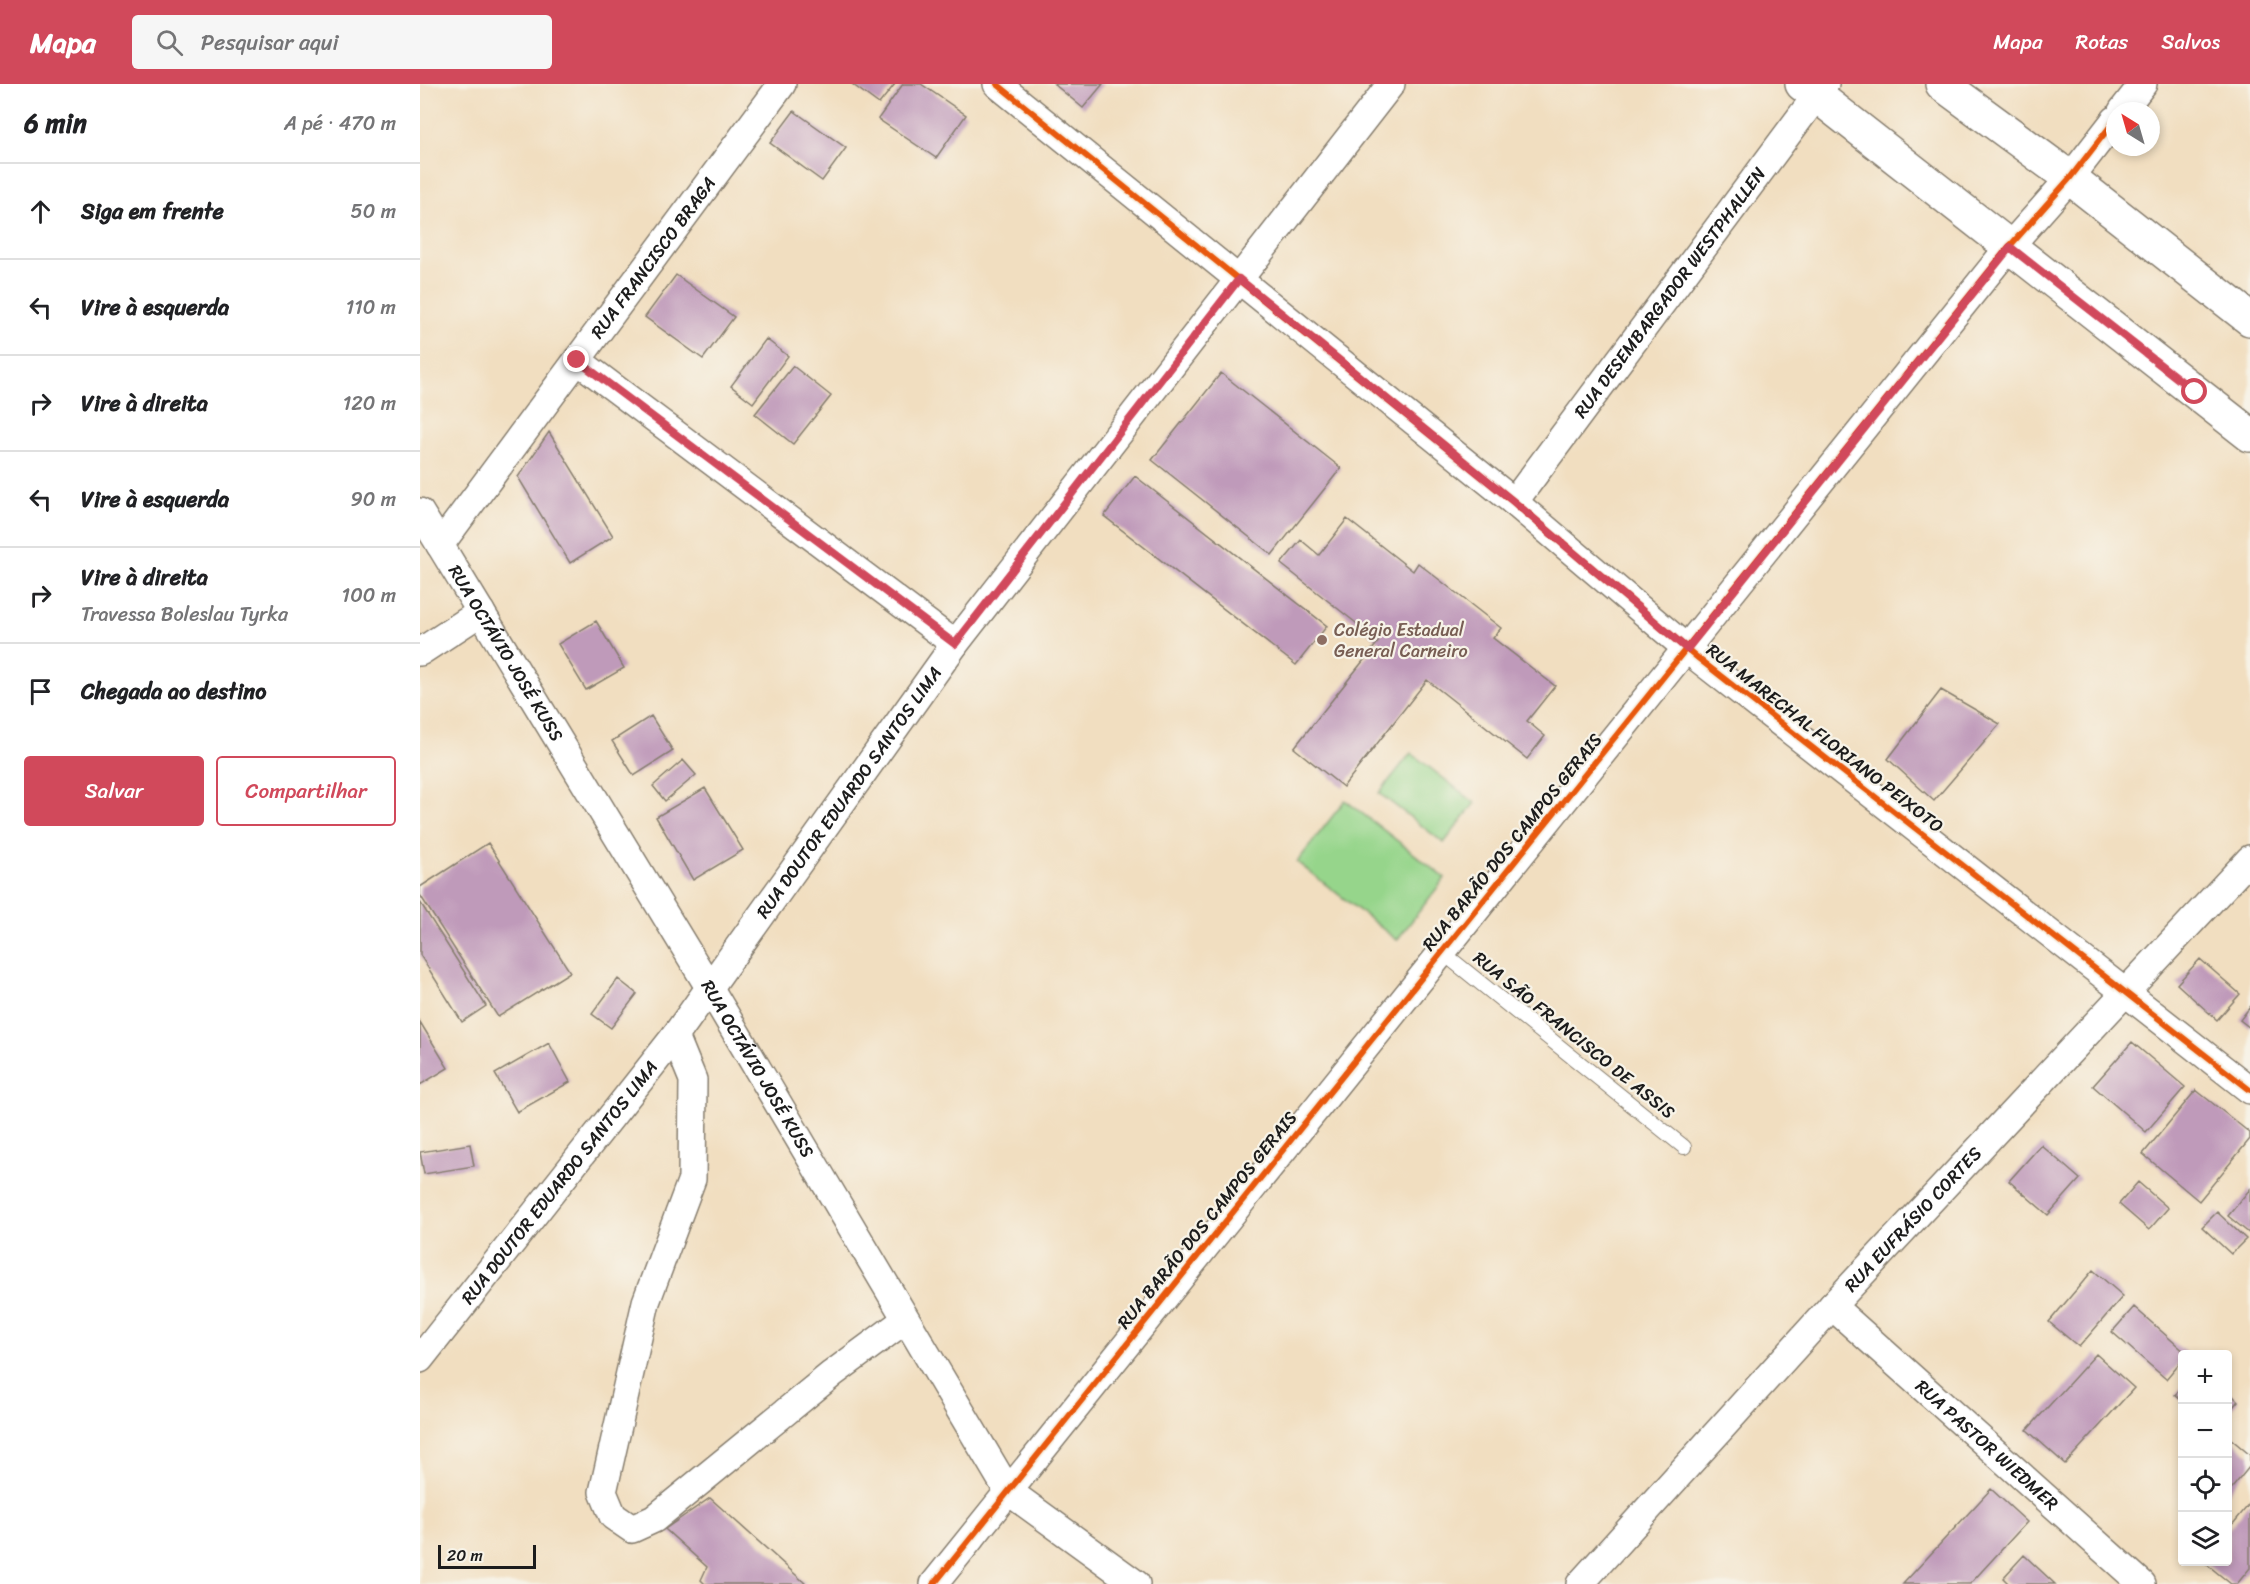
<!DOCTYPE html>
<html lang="pt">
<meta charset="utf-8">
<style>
:root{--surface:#fff;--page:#f6f6f6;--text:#202124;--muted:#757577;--line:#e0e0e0;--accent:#d1495b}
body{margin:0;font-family:Sriracha,sans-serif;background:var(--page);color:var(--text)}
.controls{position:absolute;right:18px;bottom:18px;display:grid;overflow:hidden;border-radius:6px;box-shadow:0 3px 9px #0003}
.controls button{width:54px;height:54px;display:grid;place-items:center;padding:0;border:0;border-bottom:2px solid var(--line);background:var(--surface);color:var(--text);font:30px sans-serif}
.compass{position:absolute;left:1686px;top:18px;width:54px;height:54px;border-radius:50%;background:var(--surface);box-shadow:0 3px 9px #0003;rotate:323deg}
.scale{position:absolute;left:18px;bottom:15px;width:98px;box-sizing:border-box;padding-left:6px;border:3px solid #1c1c1c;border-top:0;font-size:16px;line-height:21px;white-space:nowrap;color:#1c1c1c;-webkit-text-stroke:4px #f7f3e8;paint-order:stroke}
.stop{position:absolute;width:18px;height:18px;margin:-14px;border:4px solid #d1495b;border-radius:50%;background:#fff}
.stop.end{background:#d1495b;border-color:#fff;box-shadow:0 2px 6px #0008}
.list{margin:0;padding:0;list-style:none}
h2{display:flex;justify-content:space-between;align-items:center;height:78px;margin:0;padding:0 24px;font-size:26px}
h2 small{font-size:20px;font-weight:400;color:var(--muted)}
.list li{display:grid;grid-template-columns:39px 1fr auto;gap:18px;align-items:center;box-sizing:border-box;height:96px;padding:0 24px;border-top:2px solid var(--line)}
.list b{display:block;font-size:22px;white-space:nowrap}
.list p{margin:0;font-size:20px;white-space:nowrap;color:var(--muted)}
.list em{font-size:20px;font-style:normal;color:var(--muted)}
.actions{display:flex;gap:12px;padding:18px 24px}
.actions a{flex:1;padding:14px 0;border:2px solid var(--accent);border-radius:6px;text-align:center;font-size:21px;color:var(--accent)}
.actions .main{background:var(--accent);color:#fff}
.icon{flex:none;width:33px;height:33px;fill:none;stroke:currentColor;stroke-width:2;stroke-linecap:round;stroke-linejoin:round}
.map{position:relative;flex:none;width:1830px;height:1500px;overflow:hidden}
header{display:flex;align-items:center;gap:36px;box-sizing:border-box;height:84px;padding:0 30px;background:var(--accent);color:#fff}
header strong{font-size:28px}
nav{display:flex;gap:33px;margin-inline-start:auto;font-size:21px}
.search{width:420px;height:54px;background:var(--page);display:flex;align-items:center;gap:15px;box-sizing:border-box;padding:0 21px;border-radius:6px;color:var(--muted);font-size:22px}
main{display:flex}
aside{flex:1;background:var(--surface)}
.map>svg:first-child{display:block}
</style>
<header>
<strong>Mapa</strong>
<div class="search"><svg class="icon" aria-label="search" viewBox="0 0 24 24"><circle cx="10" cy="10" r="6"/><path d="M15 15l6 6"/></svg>Pesquisar aqui</div>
<nav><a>Mapa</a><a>Rotas</a><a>Salvos</a></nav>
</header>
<main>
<aside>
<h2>6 min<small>A pé · 470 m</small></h2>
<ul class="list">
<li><svg class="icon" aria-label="ahead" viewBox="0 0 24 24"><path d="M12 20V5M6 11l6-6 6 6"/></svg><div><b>Siga em frente</b></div><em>50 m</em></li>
<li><svg class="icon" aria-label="left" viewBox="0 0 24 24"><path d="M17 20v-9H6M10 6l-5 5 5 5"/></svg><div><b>Vire à esquerda</b></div><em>110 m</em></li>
<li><svg class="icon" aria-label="right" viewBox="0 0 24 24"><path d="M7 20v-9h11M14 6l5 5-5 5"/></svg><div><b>Vire à direita</b></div><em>120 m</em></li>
<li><svg class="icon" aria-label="left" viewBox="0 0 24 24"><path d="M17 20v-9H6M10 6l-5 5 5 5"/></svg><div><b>Vire à esquerda</b></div><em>90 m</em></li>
<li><svg class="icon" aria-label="right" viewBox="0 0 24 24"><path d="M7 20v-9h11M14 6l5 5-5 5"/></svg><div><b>Vire à direita</b><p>Travessa Boleslau Tyrka</p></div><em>100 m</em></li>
<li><svg class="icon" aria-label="arrive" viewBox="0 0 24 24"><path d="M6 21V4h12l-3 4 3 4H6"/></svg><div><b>Chegada ao destino</b></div></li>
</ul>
<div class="actions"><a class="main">Salvar</a><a>Compartilhar</a></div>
</aside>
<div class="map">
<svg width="1830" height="1500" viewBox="0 0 1830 1500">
<rect width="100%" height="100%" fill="#f7f3e8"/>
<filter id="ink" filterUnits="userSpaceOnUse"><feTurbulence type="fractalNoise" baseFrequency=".0167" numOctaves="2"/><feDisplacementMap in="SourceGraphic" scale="12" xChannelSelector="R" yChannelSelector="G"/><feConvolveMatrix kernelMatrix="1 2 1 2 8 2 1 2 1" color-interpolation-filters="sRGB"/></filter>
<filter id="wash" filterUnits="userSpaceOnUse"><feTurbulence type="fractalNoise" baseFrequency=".008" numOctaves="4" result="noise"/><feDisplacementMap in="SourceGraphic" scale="24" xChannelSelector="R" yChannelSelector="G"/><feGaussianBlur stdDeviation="1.35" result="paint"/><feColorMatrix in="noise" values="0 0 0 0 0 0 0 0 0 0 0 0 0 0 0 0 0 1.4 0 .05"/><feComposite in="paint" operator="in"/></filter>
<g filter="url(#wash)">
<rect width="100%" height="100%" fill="#f1dec0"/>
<!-- green -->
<path fill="#96d58b" stroke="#597854" stroke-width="1.5" d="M 991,669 L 1055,719 L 1024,759 L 959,709 Z
M 925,716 L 1025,794 L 977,856 L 877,778 Z"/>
<g id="blocks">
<!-- building -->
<path fill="#bf9aba" d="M 432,0 L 475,0 L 459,20 Z
M 483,0 L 501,0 L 546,31 L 516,74 L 458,35 Z
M 634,0 L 683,0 L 663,24 Z
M 374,27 L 426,64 L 402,97 L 350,59 Z
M 256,191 L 314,233 L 283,275 L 225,233 Z
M 346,255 L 368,272 L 333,319 L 311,302 Z
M 373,282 L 411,312 L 373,360 L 335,330 Z
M 801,289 L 921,384 L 852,471 L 732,376 Z
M 129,348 L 193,452 L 150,479 L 98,393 Z
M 715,392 L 907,542 L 876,581 L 684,432 Z
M 927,435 L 993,487 L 998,479 L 1081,544 L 1073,554 L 1135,602 L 1107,637 L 1125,652 L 1107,675 L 1007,596 L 923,703 L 874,664 L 959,557 L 861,480 L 881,456 L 899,471 Z
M 176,537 L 204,584 L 166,606 L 138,560 Z
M 1521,606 L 1580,640 L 1514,717 L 1468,675 Z
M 231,632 L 253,667 L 214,692 L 192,657 Z
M 263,676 L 276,691 L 245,717 L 233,702 Z
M 285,704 L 323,766 L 273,796 L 236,733 Z
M 68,759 L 150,888 L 78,933 L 0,811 L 0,803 Z
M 0,818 L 66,922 L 42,938 L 0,871 Z
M 1780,875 L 1820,910 L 1797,936 L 1757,900 Z
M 198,895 L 217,910 L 191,944 L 172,930 Z
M 1830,923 L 1830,944 L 1820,936 Z
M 0,938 L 28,984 L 0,1001 Z
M 1712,958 L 1765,1003 L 1726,1048 L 1673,1002 Z
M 129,959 L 150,998 L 97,1028 L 75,990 Z
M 1776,1006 L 1830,1049 L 1830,1055 L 1779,1117 L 1723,1070 Z
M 50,1060 L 54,1082 L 4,1090 L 0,1068 Z
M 1621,1061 L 1660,1095 L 1628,1131 L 1589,1097 Z
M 1718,1098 L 1748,1124 L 1729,1146 L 1699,1120 Z
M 1830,1105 L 1830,1150 L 1808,1132 Z
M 1797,1128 L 1826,1155 L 1811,1170 L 1782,1143 Z
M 1673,1186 L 1703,1212 L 1659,1263 L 1629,1238 Z
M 1714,1223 L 1767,1270 L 1762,1270 L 1762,1276 L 1746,1295 L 1692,1248 Z
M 1676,1270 L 1714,1304 L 1645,1380 L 1607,1346 Z
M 1762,1303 L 1762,1317 L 1755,1311 Z
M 1808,1307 L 1818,1317 L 1808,1329 Z
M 1810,1354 L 1830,1371 L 1830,1382 L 1808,1409 L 1808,1357 Z
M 1571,1405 L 1607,1438 L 1550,1500 L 1483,1500 Z
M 290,1414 L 386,1500 L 285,1500 L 281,1496 L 287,1483 L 245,1445 Z
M 1830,1419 L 1830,1484 L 1817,1500 L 1811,1500 L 1784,1478 L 1808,1478 L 1808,1446 Z
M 1604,1471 L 1635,1500 L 1589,1500 L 1583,1494 Z"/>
</g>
</g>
<g filter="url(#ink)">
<use href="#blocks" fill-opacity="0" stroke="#867d6e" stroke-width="1.5"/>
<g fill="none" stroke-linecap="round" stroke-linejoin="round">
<!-- service casing -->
<g stroke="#867d6e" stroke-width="16">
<path id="service" d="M 1022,868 L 1264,1063"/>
</g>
<!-- minor casing -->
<g stroke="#867d6e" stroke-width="30">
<g id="minor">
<path d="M 577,0 L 1094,418 L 1279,575 L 1830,1006"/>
<path d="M 1702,27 L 1723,0"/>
<path d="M 157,276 L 535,560"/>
<path id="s1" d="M 1094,418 L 1405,0"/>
<path id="s2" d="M 0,428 L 289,903 L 588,1407 L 716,1500"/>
<path id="s3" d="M 20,461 L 362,0"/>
<path d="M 0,568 L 61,528"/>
<path d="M 255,952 L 273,996 L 272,1095 L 226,1218 L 183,1408 L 193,1432 L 212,1445 L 234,1435 L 412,1290 L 485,1236"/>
<path id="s4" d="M 1412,1222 L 1722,1500"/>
<path id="s5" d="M 0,1275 L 255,952 L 535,560 L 971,0"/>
<path d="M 514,1500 L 1589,163 L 1650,94 L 1695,36"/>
<path id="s6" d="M 1160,1500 L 1412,1222 L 1830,775"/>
</g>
</g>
<!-- secondary casing -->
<g stroke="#867d6e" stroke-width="36">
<path id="secondary" d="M 1382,0 L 1830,351
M 1522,0 L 1650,94 L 1830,235"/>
</g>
<!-- service -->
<use href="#service" stroke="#fff" stroke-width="14"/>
<!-- minor -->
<use href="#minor" stroke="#fff" stroke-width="27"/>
<!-- secondary -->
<use href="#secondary" stroke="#fff" stroke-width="33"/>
<!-- cycleway casing -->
<g stroke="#f7f3e8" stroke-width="10">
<path id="cycleway" d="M 577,0 L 1094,418 L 1279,575 L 1830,1006
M 514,1500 L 1589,163 L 1650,94 L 1695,36"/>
</g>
<!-- cycleway -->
<use href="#cycleway" stroke="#e8590c" stroke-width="6"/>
</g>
</g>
<g fill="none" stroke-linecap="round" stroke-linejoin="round" filter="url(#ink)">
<!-- route -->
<path stroke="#d1495b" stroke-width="8" d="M 157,276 L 535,560 L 819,195 L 1094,418 L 1267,565 L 1590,163 L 1775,308"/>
</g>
<!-- markers -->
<circle fill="#8d6e63" stroke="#f7f3e8" stroke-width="2" cx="902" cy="556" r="6"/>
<g text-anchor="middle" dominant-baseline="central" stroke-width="4.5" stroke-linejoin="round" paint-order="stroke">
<!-- street labels -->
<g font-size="18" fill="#1c1c1c" stroke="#f7f3e8">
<text stroke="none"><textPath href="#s3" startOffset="358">RUA FRANCISCO BRAGA</textPath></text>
<text stroke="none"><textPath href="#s1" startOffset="261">RUA DESEMBARGADOR WESTPHALLEN</textPath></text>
<text stroke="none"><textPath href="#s2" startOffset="165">RUA OCTÁVIO JOSÉ KUSS</textPath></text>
<text transform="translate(1405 654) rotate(38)">RUA MARECHAL FLORIANO PEIXOTO</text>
<text stroke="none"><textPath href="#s5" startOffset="711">RUA DOUTOR EDUARDO SANTOS LIMA</textPath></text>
<text transform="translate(1092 758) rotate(-51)">RUA BARÃO DOS CAMPOS GERAIS</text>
<text transform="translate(1154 951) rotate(39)">RUA SÃO FRANCISCO DE ASSIS</text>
<text stroke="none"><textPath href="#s2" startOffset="651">RUA OCTÁVIO JOSÉ KUSS</textPath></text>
<text stroke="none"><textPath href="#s5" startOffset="225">RUA DOUTOR EDUARDO SANTOS LIMA</textPath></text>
<text stroke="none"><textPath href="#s6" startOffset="494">RUA EUFRÁSIO CORTES</textPath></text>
<text transform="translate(787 1136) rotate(-51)">RUA BARÃO DOS CAMPOS GERAIS</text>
<text stroke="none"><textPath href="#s4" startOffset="208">RUA PASTOR WIEDMER</textPath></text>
</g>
<!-- education labels -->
<g font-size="18" fill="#785e54" stroke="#f7f3e8" text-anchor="start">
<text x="914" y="546">Colégio Estadual<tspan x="914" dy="21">General Carneiro</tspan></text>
</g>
</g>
</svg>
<div class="controls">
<button>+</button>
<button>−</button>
<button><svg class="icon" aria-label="locate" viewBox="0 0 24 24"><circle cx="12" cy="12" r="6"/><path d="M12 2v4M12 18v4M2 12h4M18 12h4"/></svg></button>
<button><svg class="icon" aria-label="layers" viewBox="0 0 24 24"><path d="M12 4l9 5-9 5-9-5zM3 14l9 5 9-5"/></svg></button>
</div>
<svg class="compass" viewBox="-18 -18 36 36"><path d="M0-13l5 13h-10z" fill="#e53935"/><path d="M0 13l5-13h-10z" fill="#757577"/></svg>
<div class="scale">20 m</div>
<div class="stop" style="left:1775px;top:308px"></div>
<div class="stop end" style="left:157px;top:276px"></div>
</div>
</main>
